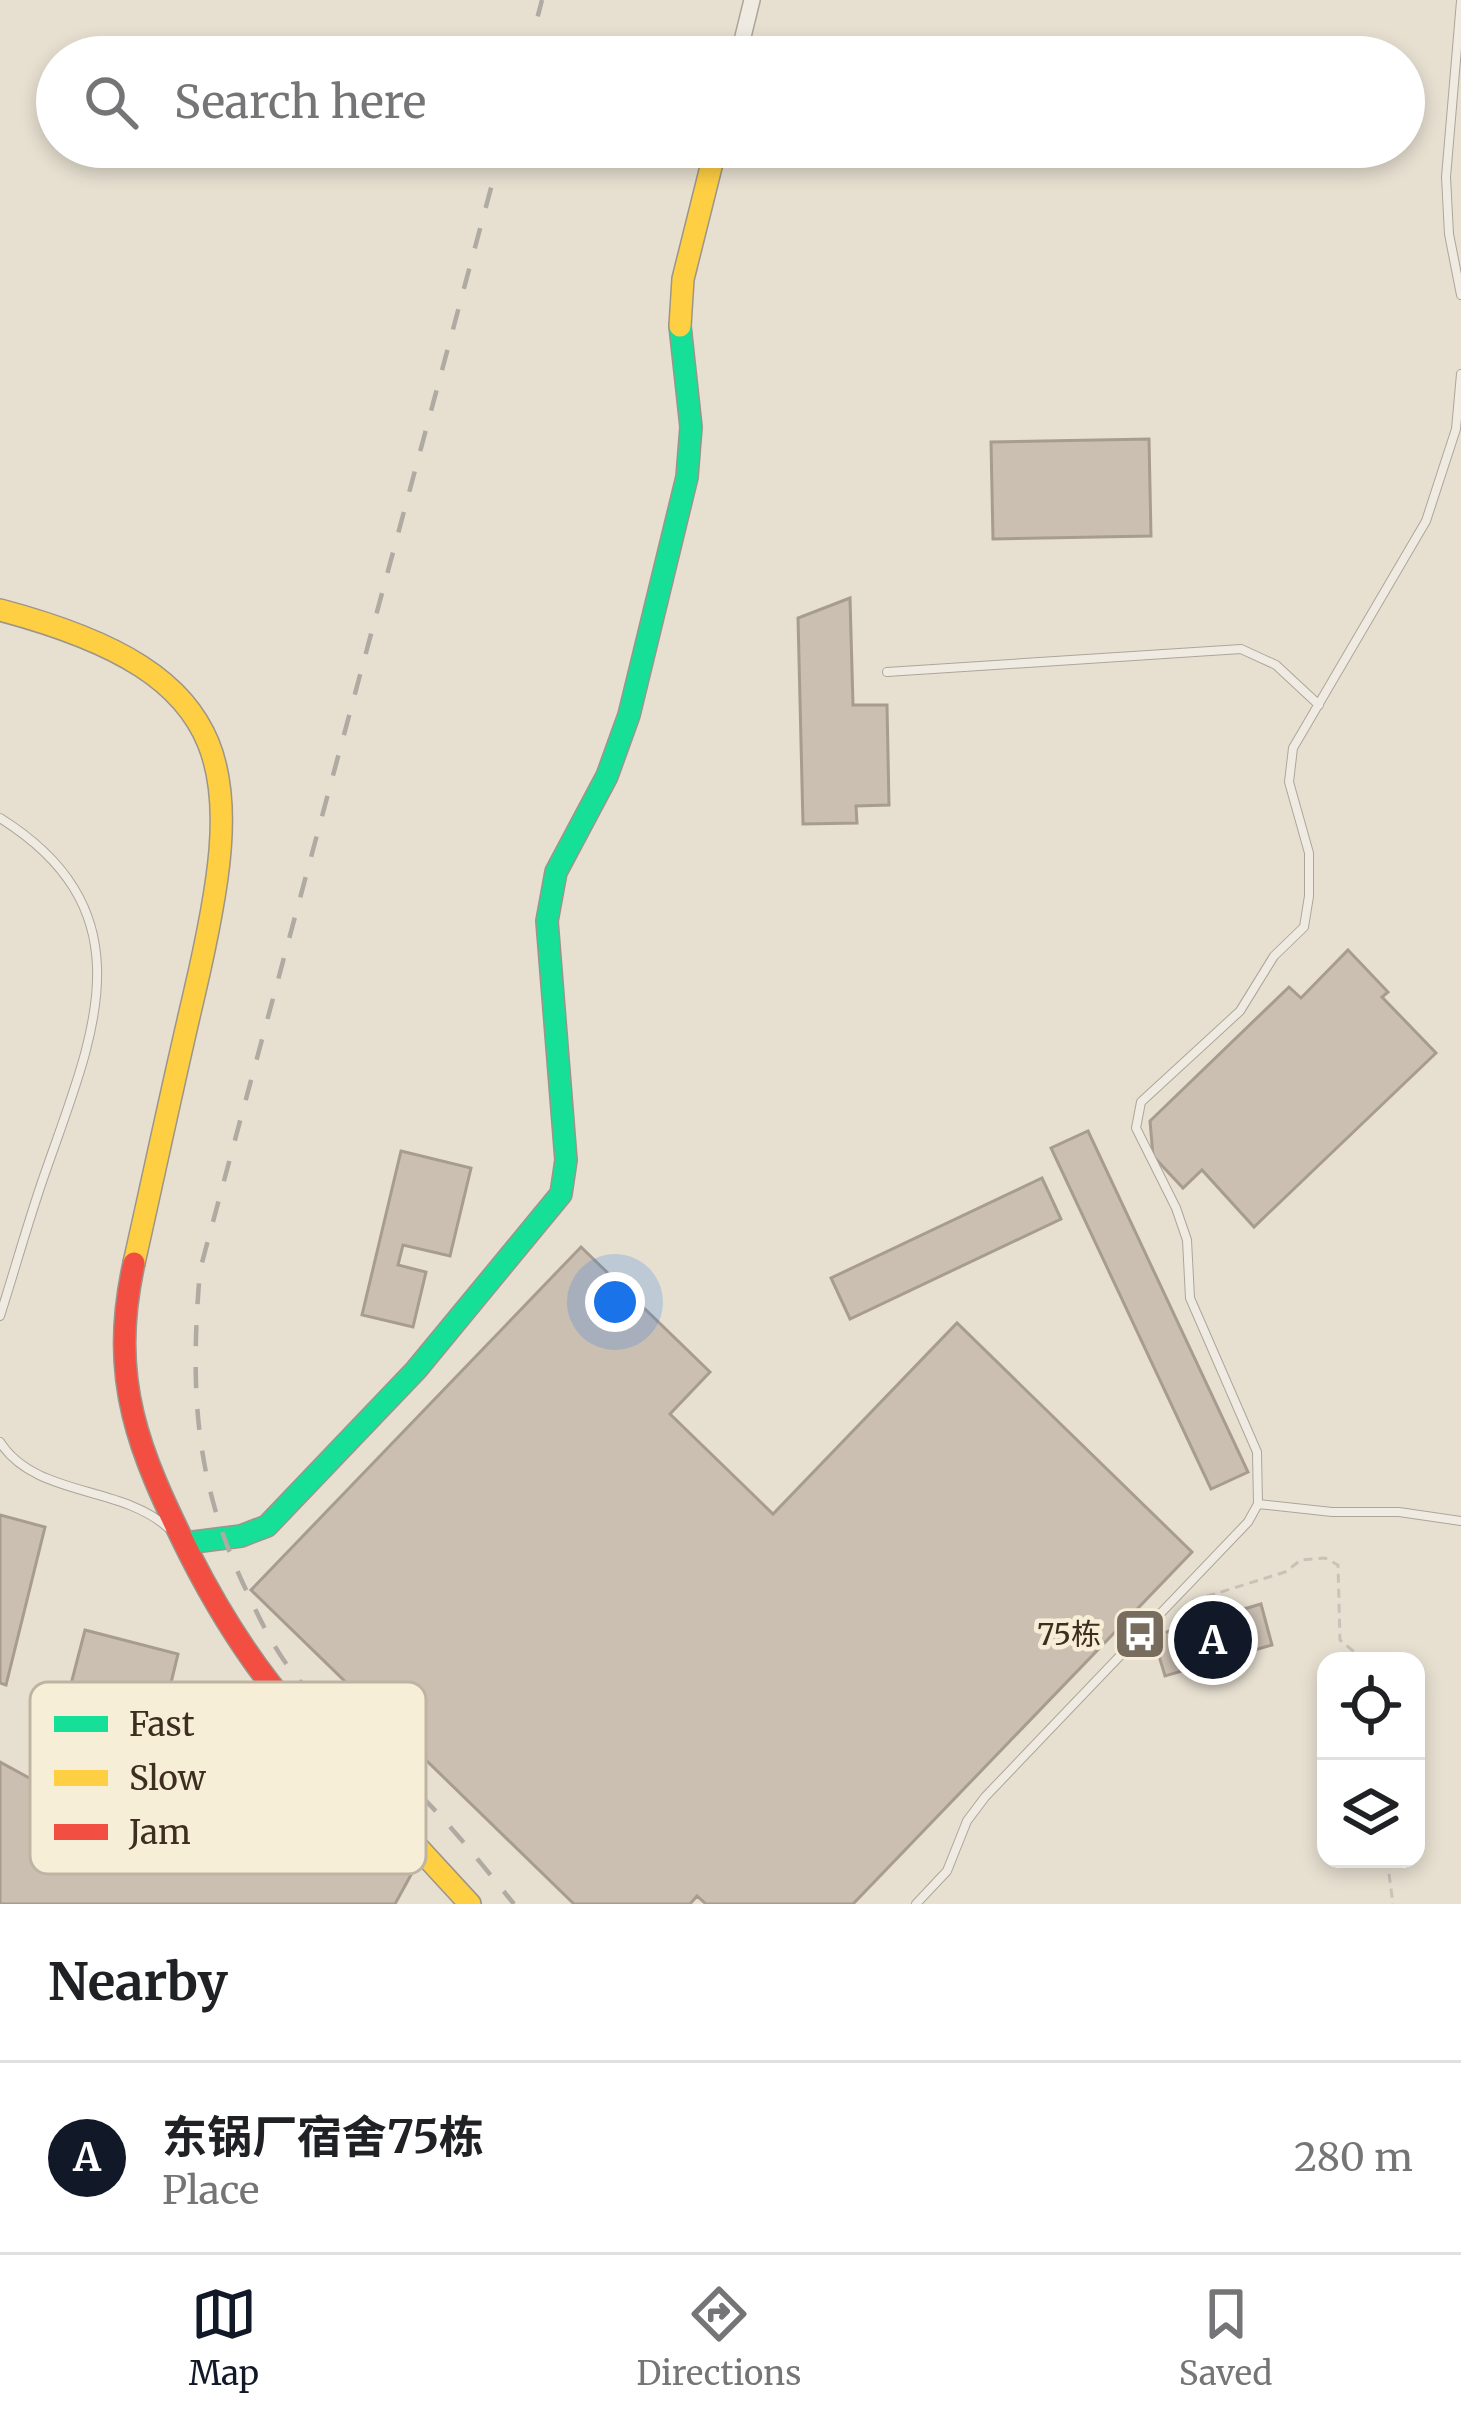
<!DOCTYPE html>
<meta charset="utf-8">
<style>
:root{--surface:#fff;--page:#f2f2f2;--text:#202124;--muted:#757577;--line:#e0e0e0;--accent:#111827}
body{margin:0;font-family:Merriweather,"Noto Sans SC",serif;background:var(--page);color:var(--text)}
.controls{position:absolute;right:36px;bottom:36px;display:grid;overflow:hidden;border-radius:24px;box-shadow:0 6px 18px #0003}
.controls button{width:108px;height:108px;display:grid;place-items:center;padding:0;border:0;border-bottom:3px solid var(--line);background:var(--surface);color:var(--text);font:60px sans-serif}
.you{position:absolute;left:615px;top:1302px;width:42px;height:42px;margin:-30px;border:9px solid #fff;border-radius:50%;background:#1a73e8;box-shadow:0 0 0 18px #1a73e833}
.badge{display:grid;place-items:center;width:78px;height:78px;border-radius:50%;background:var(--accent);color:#fff;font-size:39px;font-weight:700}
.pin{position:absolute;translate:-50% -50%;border:6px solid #fff;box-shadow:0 3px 12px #0006}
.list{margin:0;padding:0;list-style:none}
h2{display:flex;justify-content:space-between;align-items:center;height:156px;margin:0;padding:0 48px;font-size:51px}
h2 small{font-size:39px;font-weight:400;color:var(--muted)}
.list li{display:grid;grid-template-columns:78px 1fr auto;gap:36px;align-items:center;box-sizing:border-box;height:192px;padding:0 48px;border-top:3px solid var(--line)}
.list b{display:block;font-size:45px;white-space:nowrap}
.list p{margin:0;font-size:39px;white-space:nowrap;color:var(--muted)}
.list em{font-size:39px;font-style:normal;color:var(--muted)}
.icon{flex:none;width:66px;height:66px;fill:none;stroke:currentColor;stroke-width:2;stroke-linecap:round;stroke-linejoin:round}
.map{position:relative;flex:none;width:1461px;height:1904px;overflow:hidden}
.search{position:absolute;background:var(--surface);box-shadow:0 6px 18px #0003;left:36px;right:36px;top:36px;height:132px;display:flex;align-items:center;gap:30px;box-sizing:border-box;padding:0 42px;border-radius:66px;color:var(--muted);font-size:45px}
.sheet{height:348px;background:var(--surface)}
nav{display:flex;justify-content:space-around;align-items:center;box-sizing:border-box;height:168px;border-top:3px solid var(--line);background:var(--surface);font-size:33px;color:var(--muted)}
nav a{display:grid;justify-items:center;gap:6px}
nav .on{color:var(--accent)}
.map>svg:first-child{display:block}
</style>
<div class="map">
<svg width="1461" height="1904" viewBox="0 0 1461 1904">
<rect width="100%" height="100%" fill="#e7e0d1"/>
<!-- building -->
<path fill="#cbbfb2" stroke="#a89c90" stroke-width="3" d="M 1149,439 L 1151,536 L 993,539 L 991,442 Z
M 850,598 L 853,705 L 887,705 L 889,805 L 856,806 L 857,823 L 803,824 L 798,618 Z
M 1348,950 L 1388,992 L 1382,997 L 1436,1053 L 1254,1227 L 1202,1170 L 1183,1188 L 1153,1156 L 1150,1121 L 1289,987 L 1301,998 Z
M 1088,1131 L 1248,1472 L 1211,1489 L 1051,1148 Z
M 401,1151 L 471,1168 L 450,1256 L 403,1245 L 398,1265 L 426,1272 L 413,1327 L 362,1315 Z
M 1042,1178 L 1061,1219 L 850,1319 L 831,1278 Z
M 581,1247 L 710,1372 L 670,1414 L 773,1514 L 957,1323 L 1192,1552 L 853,1904 L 706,1904 L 697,1896 L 690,1904 L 574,1904 L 251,1590 Z
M 0,1515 L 45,1527 L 6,1685 L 0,1683 Z
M 1261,1604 L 1272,1645 L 1165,1676 L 1153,1636 Z
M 85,1630 L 178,1654 L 171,1683 L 194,1689 L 181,1740 L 64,1711 Z
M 59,1732 L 131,1770 L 137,1759 L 325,1858 L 338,1833 L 412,1873 L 395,1904 L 0,1904 L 0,1762 L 33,1780 Z"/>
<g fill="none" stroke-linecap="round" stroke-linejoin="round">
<!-- lane casing -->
<g stroke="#ada599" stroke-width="10">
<path id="lane" d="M 1461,1 L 1446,177 L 1449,234 L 1461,295
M 887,672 L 1241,649 L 1276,665 L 1319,705
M 0,818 C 153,914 91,1040 44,1176 C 28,1222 15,1269 0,1316
M 0,1442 C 35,1497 120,1485 167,1527
M 1258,1504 L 1332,1512 L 1399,1512 L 1461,1521
M 916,1904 L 947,1871 L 967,1821 L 985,1797 L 1248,1522 L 1258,1504 L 1257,1452 L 1190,1298 L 1187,1240 L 1176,1208 L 1136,1128 L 1141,1102 L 1240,1011 L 1274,956 L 1304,927 L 1309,896 L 1309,853 L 1289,782 L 1293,748 L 1426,521 L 1456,429 L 1461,374"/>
</g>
<!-- street casing -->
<g stroke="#ada599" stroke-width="18">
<path id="street" d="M 738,57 L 752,0"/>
</g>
<!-- fast casing -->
<g stroke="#9c958a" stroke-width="24">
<path id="fast" d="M 186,1543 L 241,1536 L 267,1526 L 416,1370 L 561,1194 L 566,1160 L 547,921 L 556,872 L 607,776 L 629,715 L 687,477 L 691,427 L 680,326"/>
</g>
<!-- slow casing -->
<g stroke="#9c958a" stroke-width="24">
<path id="slow" d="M 680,326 L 683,279 L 716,147
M 0,610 C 245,675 246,772 194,995 C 173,1084 154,1174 134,1263
M 297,1716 L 470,1904"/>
</g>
<!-- jam casing -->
<g stroke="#9c958a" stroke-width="24">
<path id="jam" d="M 134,1263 C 108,1381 139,1452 190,1555 C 220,1614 253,1667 297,1716"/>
</g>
<!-- path -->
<path stroke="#c8c2b9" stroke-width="3" stroke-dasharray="9 6" stroke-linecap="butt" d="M 1192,1601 L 1285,1572 L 1301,1560 L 1325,1558 L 1338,1565 L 1340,1640 L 1365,1661
M 1387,1859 L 1393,1904"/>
<!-- lane -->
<use href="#lane" stroke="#efebe3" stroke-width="8"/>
<!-- street -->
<use href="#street" stroke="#efebe3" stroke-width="15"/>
<!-- fast -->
<use href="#fast" stroke="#16e098" stroke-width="21"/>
<!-- slow -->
<use href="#slow" stroke="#ffcf43" stroke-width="21"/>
<!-- jam -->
<use href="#jam" stroke="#f24e42" stroke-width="21"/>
<!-- rail -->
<path stroke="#afaaa2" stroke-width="4.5" stroke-dasharray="21 21" stroke-linecap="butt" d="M 527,57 L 542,0
M 502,147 L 200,1270 C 190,1389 194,1482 247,1592 C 261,1622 276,1653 298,1679 C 334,1721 378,1754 418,1793 C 453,1827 483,1866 514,1904"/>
</g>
<!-- icons -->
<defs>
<g id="bus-square" transform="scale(2.7)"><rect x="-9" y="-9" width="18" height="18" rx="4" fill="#786c5e" stroke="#f7eed8"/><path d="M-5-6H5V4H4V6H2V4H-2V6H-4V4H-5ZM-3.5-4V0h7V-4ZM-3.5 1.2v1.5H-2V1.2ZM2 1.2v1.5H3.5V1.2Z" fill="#fff"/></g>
</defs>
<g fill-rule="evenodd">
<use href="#bus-square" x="1140" y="1634"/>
</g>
<g text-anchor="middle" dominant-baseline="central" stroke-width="9" stroke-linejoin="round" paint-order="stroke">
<!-- poi labels -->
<g font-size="30" fill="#3d2e20" stroke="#f7eed8" text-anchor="end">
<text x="1101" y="1634">75栋</text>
</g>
</g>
<!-- legend -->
<rect x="30" y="1682" width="396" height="192" rx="18" fill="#f7eed8" stroke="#bfb4a1" stroke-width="3"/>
<rect x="54" y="1716" width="54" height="16" fill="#16e098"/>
<rect x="54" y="1770" width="54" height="16" fill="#ffcf43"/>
<rect x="54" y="1824" width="54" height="16" fill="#f24e42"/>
<g font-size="33" fill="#3d2e20">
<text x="129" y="1736">Fast</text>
<text x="129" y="1790">Slow</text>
<text x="129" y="1844">Jam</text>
</g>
</svg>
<div class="controls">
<button><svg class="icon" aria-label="locate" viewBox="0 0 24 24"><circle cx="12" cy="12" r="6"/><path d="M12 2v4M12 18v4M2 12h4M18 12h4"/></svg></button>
<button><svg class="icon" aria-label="layers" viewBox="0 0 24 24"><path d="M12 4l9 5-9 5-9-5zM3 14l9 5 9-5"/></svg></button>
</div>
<div class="you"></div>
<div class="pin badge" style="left:1213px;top:1640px">A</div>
<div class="search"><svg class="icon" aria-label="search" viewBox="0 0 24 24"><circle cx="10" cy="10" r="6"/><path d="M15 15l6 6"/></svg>Search here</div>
</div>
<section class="sheet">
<h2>Nearby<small></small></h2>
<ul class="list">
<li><span class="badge">A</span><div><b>东锅厂宿舍75栋</b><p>Place</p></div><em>280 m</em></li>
</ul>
</section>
<nav>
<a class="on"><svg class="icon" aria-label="map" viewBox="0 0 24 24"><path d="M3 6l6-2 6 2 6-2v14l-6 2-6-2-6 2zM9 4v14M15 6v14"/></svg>Map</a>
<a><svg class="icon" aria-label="directions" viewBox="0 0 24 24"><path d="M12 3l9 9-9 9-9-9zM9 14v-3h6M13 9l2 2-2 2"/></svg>Directions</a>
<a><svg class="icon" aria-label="saved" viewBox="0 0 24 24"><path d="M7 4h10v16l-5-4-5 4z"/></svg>Saved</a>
</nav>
